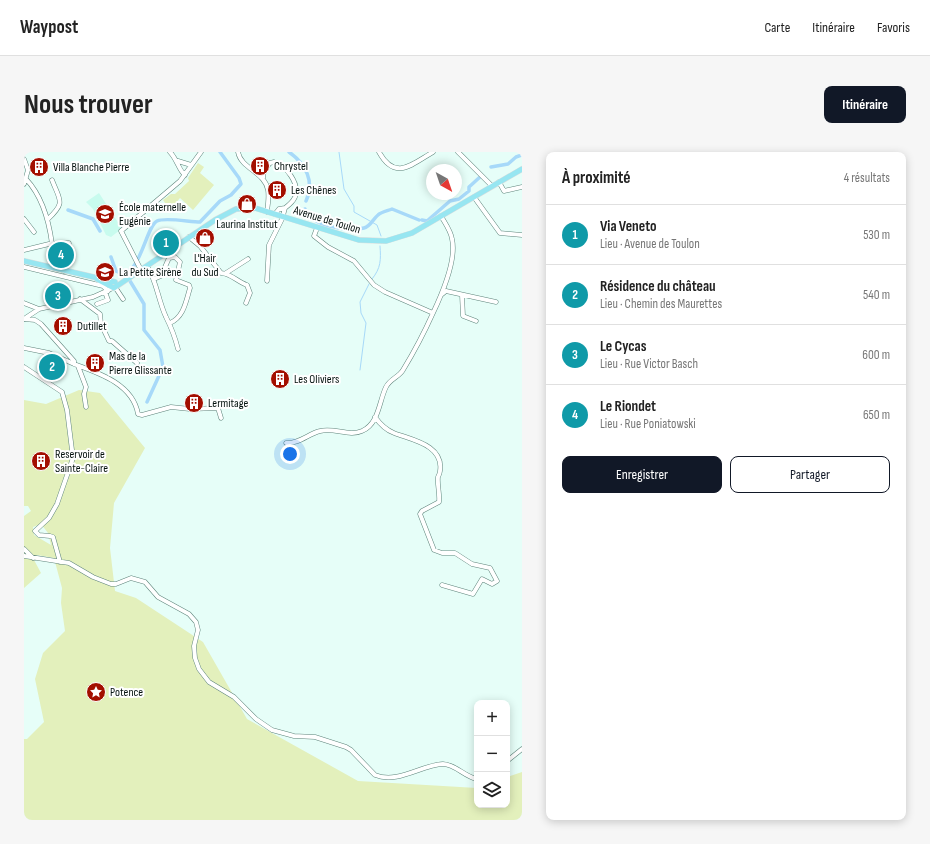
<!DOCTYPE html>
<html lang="fr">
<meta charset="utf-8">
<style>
:root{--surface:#fff;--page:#f6f6f6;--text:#222;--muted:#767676;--line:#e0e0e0;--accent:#111827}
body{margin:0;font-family:"Sofia Sans Condensed",sans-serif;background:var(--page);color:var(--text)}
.controls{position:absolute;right:12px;bottom:12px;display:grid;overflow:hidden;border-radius:8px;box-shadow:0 2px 10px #0003}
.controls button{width:36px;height:36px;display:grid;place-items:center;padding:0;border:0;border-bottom:1px solid var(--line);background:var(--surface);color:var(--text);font:20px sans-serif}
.compass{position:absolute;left:402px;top:12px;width:36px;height:36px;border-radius:50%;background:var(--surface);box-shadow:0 2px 10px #0003;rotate:140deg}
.you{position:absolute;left:266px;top:302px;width:14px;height:14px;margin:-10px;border:3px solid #fff;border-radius:50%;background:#1a73e8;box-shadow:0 0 0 6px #1a73e833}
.badge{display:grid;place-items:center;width:26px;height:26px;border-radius:50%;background:var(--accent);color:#fff;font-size:13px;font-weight:700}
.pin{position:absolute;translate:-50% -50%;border:2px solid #fff;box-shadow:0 1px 4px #0006}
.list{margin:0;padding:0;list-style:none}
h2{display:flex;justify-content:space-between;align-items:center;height:52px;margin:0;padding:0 16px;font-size:17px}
h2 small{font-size:13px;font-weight:400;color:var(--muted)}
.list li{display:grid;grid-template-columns:26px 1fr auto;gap:12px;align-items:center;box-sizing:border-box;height:60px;padding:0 16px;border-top:1px solid var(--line)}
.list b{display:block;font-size:15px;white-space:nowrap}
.list p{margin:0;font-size:13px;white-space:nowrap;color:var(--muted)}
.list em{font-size:13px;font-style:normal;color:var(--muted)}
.actions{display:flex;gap:8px;padding:12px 16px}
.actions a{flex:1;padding:9px 0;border:1px solid var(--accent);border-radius:8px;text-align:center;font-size:14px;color:var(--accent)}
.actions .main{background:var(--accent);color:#fff}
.icon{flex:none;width:22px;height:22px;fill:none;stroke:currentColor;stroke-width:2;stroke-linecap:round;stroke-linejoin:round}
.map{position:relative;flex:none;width:498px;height:668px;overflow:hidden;border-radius:8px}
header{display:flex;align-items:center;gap:24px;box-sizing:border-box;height:56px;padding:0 20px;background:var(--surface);border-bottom:1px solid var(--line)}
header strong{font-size:19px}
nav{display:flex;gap:22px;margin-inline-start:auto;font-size:14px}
.intro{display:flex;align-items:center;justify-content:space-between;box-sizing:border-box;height:96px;padding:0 24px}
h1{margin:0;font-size:28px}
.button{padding:10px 18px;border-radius:8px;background:var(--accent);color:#fff;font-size:14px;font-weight:700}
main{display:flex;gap:24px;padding:0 24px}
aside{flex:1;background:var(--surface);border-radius:8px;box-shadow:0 2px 10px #0003}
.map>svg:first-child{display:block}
</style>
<header>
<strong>Waypost</strong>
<nav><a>Carte</a><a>Itinéraire</a><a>Favoris</a></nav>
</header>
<div class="intro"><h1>Nous trouver</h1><a class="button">Itinéraire</a></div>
<main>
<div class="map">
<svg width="498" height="668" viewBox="0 0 498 668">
<rect width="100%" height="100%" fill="#e6fef8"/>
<!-- built -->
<path fill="#c8fbee" d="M 75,41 L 97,75 L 96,78 L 87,85 L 82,83 L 69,57 L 62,50 Z"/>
<!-- green -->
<path fill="#e3f0bc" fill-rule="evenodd" d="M 174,11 L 180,15 L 176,21 L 190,33 L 169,58 L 156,46 L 146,58 L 139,48 L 147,42 L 151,42 L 165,29 L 164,26 Z
M 55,238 L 76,241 L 121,296 L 90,351 L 86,396 L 91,439 L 112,446 L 179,490 L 223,567 L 334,629 L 453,636 L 453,653 L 483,653 L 483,625 L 498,620 L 498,668 L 0,668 L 0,587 L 3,587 L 20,570 L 11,527 L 19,501 L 41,479 L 37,451 L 38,436 L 30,406 L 13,403 L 10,408 L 17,421 L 0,436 L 0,364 L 7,359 L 4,354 L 0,354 L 0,248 L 22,252 ZM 17,372 L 24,381 L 27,393 L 10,383 L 9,375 Z"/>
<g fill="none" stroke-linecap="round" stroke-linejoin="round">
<!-- stream -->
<path stroke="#a7d9f9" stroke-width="1" d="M 315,0 L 320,37 L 330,54 L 330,60 L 353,73 L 357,84
M 348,127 C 357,116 357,108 356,94
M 336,218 L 342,171 L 337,161 L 336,150 L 345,132"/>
<!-- canal -->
<path stroke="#a7d9f9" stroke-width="3.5" d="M 265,0 C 282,12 291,30 282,49
M 467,15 L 484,12 L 492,5 L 498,3
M 281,57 C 286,74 325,80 340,76 C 346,75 349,67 354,63 C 357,60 363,59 368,57 L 395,68
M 44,58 L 69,67 L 76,79
M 398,68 L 403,69 L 426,49 L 435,47 L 445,39 L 445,35 L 456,25
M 87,105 L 92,119 C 115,133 121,75 133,69 C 141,65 166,70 176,70 L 196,49 L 207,43 L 217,32 L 215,26 L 196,0
M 106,129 L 120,152 L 120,178 L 136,198 L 139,215 L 123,250"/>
<!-- minor casing -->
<g stroke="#5e847b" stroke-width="5">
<path id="minor" d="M 146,0 C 153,7 155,19 161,23
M 214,0 C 217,17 241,20 244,38 C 245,45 244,53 243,60
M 355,0 C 371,29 387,13 409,0
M 434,0 L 468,34
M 0,7 L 4,18 L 0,32
M 154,9 L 167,13
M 239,26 L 240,18 L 246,11 L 250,10 C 262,14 276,31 271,45 C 269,50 265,53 261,56
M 2,27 C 19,45 25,69 28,92
M 475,30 L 480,39 L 498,35
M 450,45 L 476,81 L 498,83
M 251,62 L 255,57 L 261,56
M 0,67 L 10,80
M 24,67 C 42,50 36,49 28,28
M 165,85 L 176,94 L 197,121 C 206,121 214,130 223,133 L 226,141 L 222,151
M 0,98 L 25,92 L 45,91 L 40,119
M 123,114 C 133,130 134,148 142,165 C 147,175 151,185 154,197
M 0,115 L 79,134 L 84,139
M 117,118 L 97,79 L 156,29 L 177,0
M 202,121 L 224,107
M 130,127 L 137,124 L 145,106 L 151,105 L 156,110 L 152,128 L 165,133 L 166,136 C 162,149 160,165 146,171
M 243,129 L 245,93 L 258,67 L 261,56
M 91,135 L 99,147
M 417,143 L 422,139 L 472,150
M 438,143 L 439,164 L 452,169
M 56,147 L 76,162 L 77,172 L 85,189 L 88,189 L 113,211
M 0,151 L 15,157
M 73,152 L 84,148 L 81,140
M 409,161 C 418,142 433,108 428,87 C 427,79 421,71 417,64
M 0,167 L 11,168 L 17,172 L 50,209 L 50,212 C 75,221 109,232 114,262 L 118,263 L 147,255 L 166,257 L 194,256 L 197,266
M 0,167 L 15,157 L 69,145 L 89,136
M 0,196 L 25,201 L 50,212
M 54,214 L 62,235 L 60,242 L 62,255
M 0,215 L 38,240 L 43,258 L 49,306 L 33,352 L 25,366 L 11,379 L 15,383 L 26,384 L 29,385 L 36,410
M 351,265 C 356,272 362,278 370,281 C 388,288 420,293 416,319 C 416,321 415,323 414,325 C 413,333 416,341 415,350 L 398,359 L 396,362 L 410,398 L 418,401 L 431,401 L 448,412 L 466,416 L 473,429 L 468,432 L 458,427 L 449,442 L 418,433
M 262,291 C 275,292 284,282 296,279 C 310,275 325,285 338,279 C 355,272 355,249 362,235 C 366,227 375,225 379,218 C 390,200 400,181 409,161 L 361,140 L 350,133 L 330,109 L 304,95 L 290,84 L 293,76
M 0,397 L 9,406
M 0,404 L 45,411 L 69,425 L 87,432 L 92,432 L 107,426 L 121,430 L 134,445 L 165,462 L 172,470 L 174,478 L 170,494 L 171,506 L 175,517 L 185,530 L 210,545 L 232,567 L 248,578 L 270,584 L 291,585 L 322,595 L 327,598 L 351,623 C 374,632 397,613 419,612 C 431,612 441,625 453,627
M 483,609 L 498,597"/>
</g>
<!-- major casing -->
<g stroke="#dcdedd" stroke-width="6">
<path id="major" d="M 0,109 L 91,130
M 73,127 L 90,136 L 191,68 L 212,57 L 231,56 L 335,88 L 362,89 L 388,81 L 498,17"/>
</g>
<!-- minor -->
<use href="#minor" stroke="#fff" stroke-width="4"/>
<!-- major -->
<use href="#major" stroke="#97e6f1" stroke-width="5"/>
</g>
<!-- icons -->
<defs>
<g id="building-disc" transform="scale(1)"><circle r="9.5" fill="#a30f00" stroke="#fff"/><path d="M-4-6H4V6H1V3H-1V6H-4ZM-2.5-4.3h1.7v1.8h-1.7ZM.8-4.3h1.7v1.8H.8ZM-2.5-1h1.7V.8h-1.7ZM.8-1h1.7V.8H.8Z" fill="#fff"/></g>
<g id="shop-disc" transform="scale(1)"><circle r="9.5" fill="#a30f00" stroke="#fff"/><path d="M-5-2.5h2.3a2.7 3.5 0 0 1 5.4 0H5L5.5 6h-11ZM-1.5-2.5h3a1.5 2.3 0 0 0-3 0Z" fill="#fff"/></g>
<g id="school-disc" transform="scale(1)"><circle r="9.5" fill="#a30f00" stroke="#fff"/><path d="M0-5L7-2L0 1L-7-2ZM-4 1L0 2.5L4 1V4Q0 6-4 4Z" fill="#fff"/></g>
<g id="sight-disc" transform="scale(1)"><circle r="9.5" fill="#a30f00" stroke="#fff"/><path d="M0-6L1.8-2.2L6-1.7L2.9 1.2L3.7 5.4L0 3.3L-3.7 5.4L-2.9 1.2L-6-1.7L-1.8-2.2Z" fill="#fff"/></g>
</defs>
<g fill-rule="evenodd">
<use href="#building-disc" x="236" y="14"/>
<use href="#building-disc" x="15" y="15"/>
<use href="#building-disc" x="253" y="38"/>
<use href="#shop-disc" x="223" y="52"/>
<use href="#school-disc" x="81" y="62"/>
<use href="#shop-disc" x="181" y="86"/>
<use href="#school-disc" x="81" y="120"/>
<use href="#building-disc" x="39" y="174"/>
<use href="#building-disc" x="71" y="211"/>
<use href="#building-disc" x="256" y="227"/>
<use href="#building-disc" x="170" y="251"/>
<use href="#building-disc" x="17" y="309"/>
<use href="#sight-disc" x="72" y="540"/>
</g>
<g text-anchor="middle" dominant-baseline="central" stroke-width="4" stroke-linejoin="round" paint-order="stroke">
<!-- poi labels -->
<g font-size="12" fill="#03100d" stroke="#fff" text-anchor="start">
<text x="250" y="14">Chrystel</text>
<text x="29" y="15">Villa Blanche Pierre</text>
<text x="267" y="38">Les Chênes</text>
<text x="95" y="55">École maternelle<tspan x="95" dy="14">Eugénie</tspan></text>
<text x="223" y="72" text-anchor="middle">Laurina Institut</text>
<text x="181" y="106" text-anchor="middle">L'Hair<tspan x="181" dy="14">du Sud</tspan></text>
<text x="95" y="120">La Petite Sirène</text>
<text x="53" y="174">Dutillet</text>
<text x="85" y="204">Mas de la<tspan x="85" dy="14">Pierre Glissante</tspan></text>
<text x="270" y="227">Les Oliviers</text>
<text x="184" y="251">Lermitage</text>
<text x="31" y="302">Reservoir de<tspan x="31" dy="14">Sainte-Claire</tspan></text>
<text x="86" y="540">Potence</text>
</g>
<!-- street labels -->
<g font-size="12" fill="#03100d" stroke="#fff">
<text transform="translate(303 68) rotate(17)">Avenue de Toulon</text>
</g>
</g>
</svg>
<div class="controls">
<button>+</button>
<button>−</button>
<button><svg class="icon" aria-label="layers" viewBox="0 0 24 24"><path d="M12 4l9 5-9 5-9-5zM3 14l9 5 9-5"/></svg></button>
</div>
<svg class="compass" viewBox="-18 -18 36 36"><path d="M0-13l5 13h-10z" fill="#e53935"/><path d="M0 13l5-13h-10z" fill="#767676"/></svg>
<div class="you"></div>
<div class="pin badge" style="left:142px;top:91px;background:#0f9aa8">1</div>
<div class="pin badge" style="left:28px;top:215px;background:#0f9aa8">2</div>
<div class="pin badge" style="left:34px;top:144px;background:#0f9aa8">3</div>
<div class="pin badge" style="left:37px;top:103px;background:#0f9aa8">4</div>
</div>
<aside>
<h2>À proximité<small>4 résultats</small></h2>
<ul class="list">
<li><span class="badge" style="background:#0f9aa8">1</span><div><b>Via Veneto</b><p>Lieu · Avenue de Toulon</p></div><em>530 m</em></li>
<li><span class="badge" style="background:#0f9aa8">2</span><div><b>Résidence du château</b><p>Lieu · Chemin des Maurettes</p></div><em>540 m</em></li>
<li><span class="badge" style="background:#0f9aa8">3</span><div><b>Le Cycas</b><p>Lieu · Rue Victor Basch</p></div><em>600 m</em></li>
<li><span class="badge" style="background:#0f9aa8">4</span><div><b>Le Riondet</b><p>Lieu · Rue Poniatowski</p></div><em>650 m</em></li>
</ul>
<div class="actions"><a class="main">Enregistrer</a><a>Partager</a></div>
</aside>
</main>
